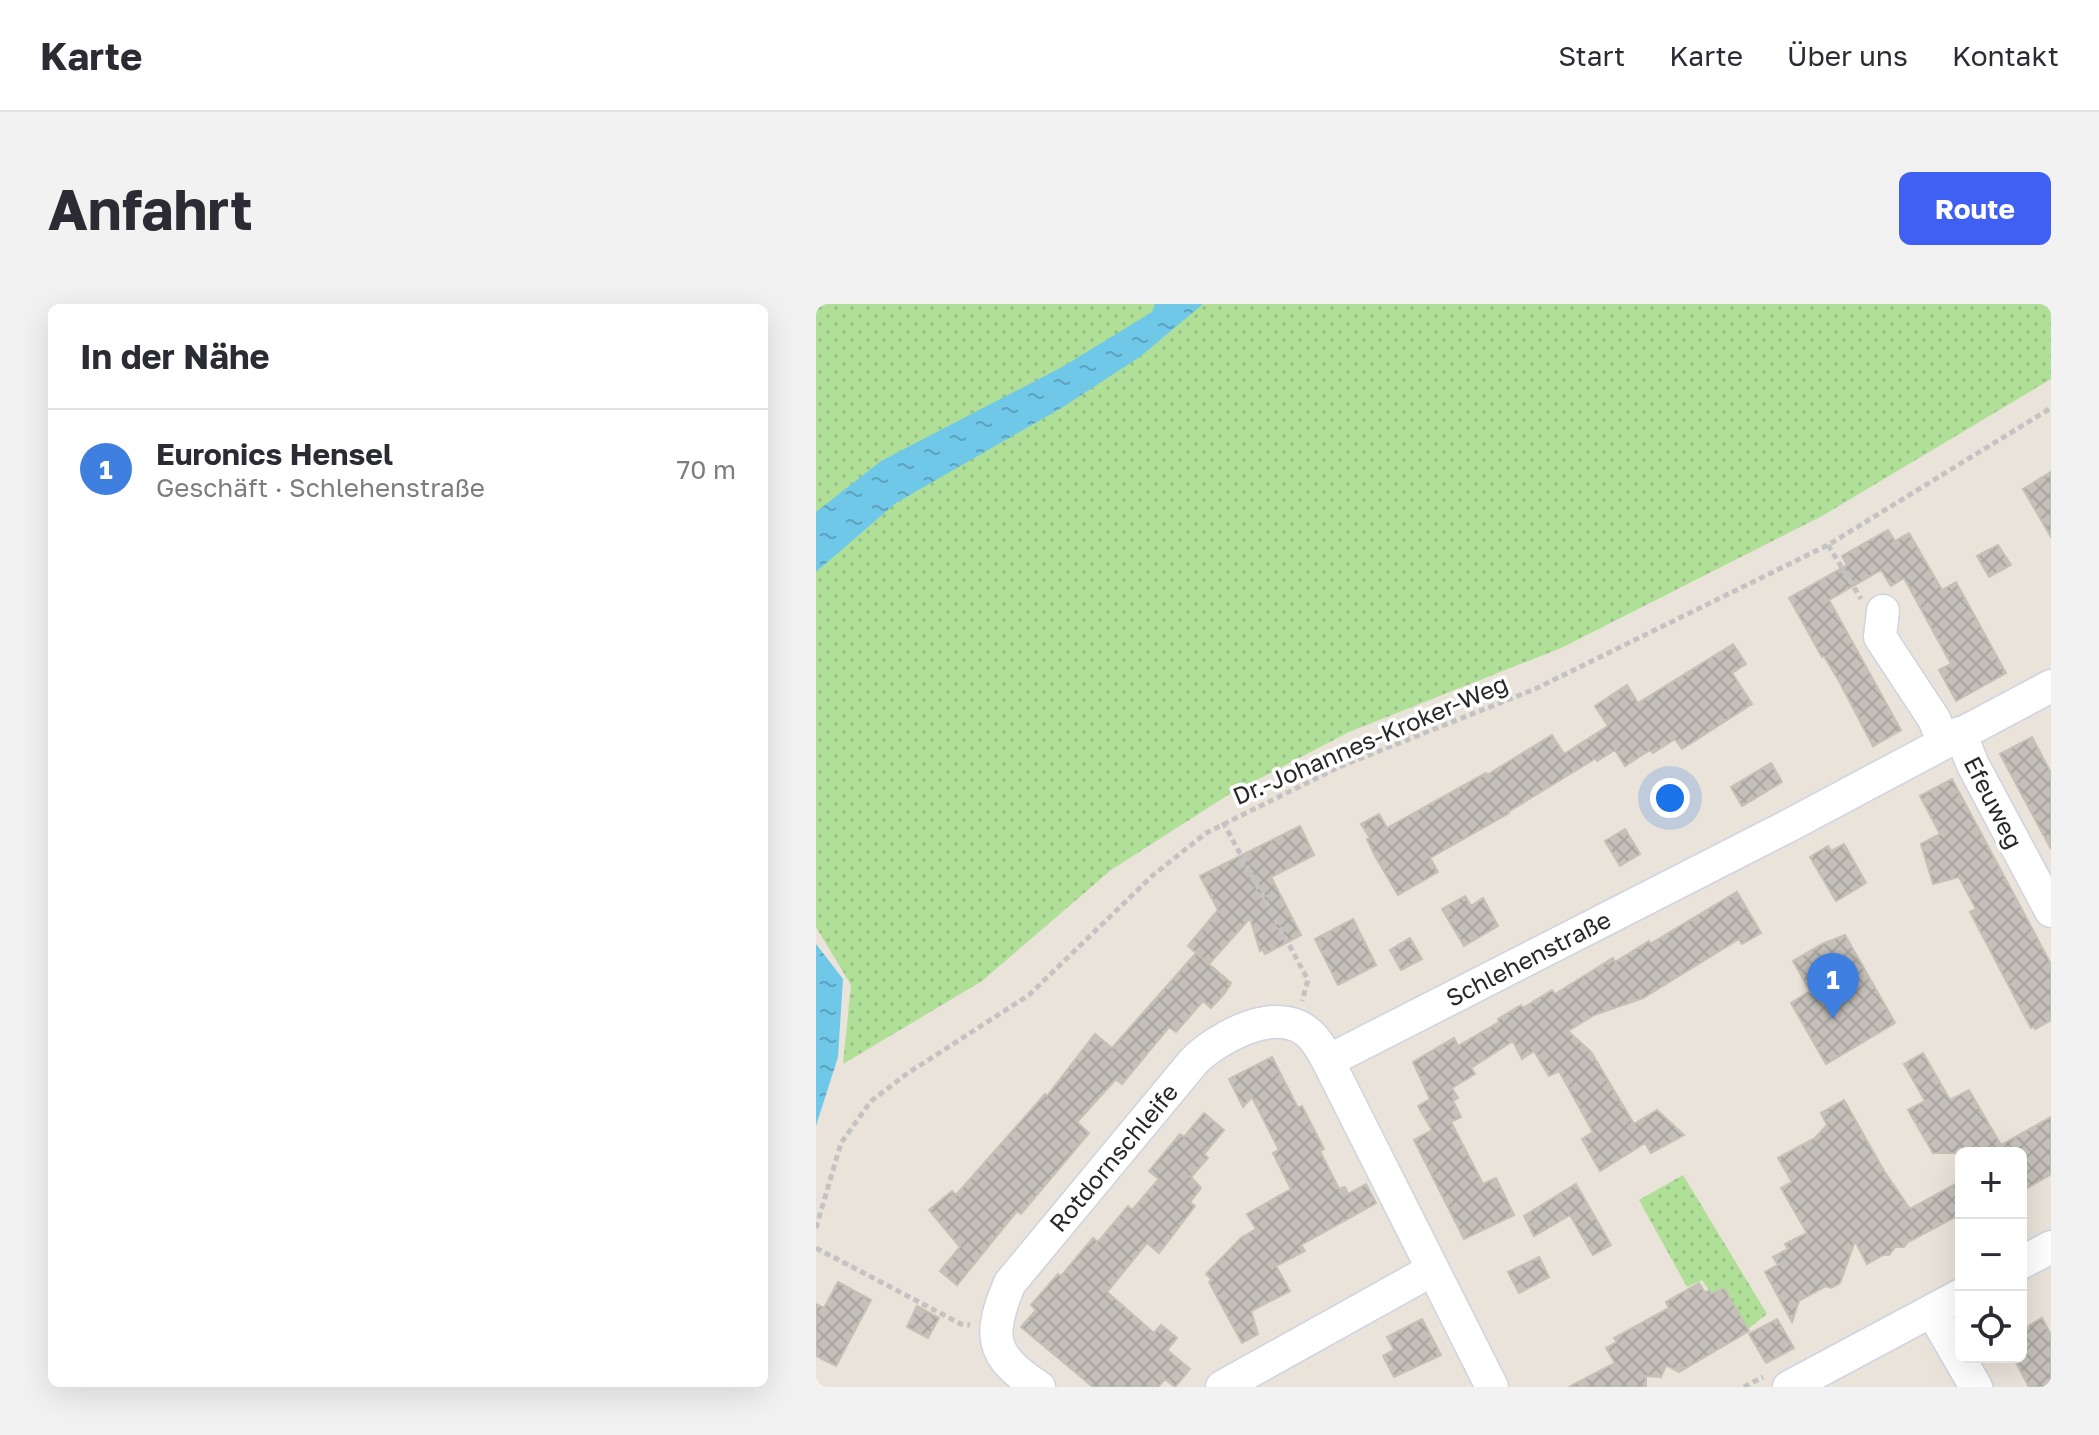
<!DOCTYPE html>
<html lang="de">
<meta charset="utf-8">
<style>
:root{--surface:#fff;--page:#f2f2f3;--text:#2b2b33;--muted:#7c7c81;--line:#e1e1e2;--accent:#3f60f2}
body{margin:0;font-family:"Golos Text",sans-serif;background:var(--page);color:var(--text)}
.controls{position:absolute;right:24px;bottom:24px;display:grid;overflow:hidden;border-radius:12px;box-shadow:0 8px 32px #0002}
.controls button{width:72px;height:72px;display:grid;place-items:center;padding:0;border:0;border-bottom:2px solid var(--line);background:var(--surface);color:var(--text);font:40px sans-serif}
.you{position:absolute;left:854px;top:494px;width:28px;height:28px;margin:-20px;border:6px solid #fff;border-radius:50%;background:#1a73e8;box-shadow:0 0 0 12px #1a73e833}
.badge{display:grid;place-items:center;width:52px;height:52px;border-radius:50%;background:var(--accent);color:#fff;font-size:26px;font-weight:700}
.pin{position:absolute;translate:-50% -66px;filter:drop-shadow(0 2px 4px #0008)}
.pin::after{content:'';position:absolute;top:42px;width:28px;height:24px;background:inherit;clip-path:polygon(0 0,100% 0,50% 100%)}
.list{margin:0;padding:0;list-style:none}
h2{display:flex;justify-content:space-between;align-items:center;height:104px;margin:0;padding:0 32px;font-size:34px}
h2 small{font-size:26px;font-weight:400;color:var(--muted)}
.list li{display:grid;grid-template-columns:52px 1fr auto;gap:24px;align-items:center;box-sizing:border-box;height:120px;padding:0 32px;border-top:2px solid var(--line)}
.list b{display:block;font-size:30px;white-space:nowrap}
.list p{margin:0;font-size:26px;white-space:nowrap;color:var(--muted)}
.list em{font-size:26px;font-style:normal;color:var(--muted)}
.icon{flex:none;width:44px;height:44px;fill:none;stroke:currentColor;stroke-width:2;stroke-linecap:round;stroke-linejoin:round}
.map{position:relative;flex:none;width:1235px;height:1083px;overflow:hidden;border-radius:12px}
header{display:flex;align-items:center;gap:48px;box-sizing:border-box;height:112px;padding:0 40px;background:var(--surface);border-bottom:2px solid var(--line)}
header strong{font-size:38px}
nav{display:flex;gap:44px;margin-inline-start:auto;font-size:28px}
.intro{display:flex;align-items:center;justify-content:space-between;box-sizing:border-box;height:192px;padding:0 48px}
h1{margin:0;font-size:56px}
.button{padding:20px 36px;border-radius:12px;background:var(--accent);color:#fff;font-size:28px;font-weight:700}
main{display:flex;gap:48px;padding:0 48px}
aside{flex:1;background:var(--surface);border-radius:12px;box-shadow:0 8px 32px #0002}
.map>svg:first-child{display:block}
</style>
<header>
<strong>Karte</strong>
<nav><a>Start</a><a>Karte</a><a>Über uns</a><a>Kontakt</a></nav>
</header>
<div class="intro"><h1>Anfahrt</h1><a class="button">Route</a></div>
<main>
<aside>
<h2>In der Nähe<small></small></h2>
<ul class="list">
<li><span class="badge" style="background:#3f7fe0">1</span><div><b>Euronics Hensel</b><p>Geschäft · Schlehenstraße</p></div><em>70 m</em></li>
</ul>
</aside>
<div class="map">
<svg width="1235" height="1083" viewBox="0 0 1235 1083">
<defs>
<pattern id="green-dots" width="8" height="8" patternUnits="userSpaceOnUse" patternTransform="scale(2)"><rect width="8" height="8" fill="#b0df98"/><path d="M2 2h.1M6 6h.1" fill="none" stroke="#97bf83" stroke-width="1.8" stroke-linecap="round"/></pattern>
<pattern id="water-ripples" width="26" height="14" patternUnits="userSpaceOnUse" patternTransform="scale(2)"><rect width="26" height="14" fill="#70c8e9"/><path d="M2 4q2-2 4 0t4 0M15 11q2-2 4 0t4 0" fill="none" stroke="#5ca2bd"/></pattern>
<pattern id="building-cross-hatch" width="8" height="8" patternUnits="userSpaceOnUse" patternTransform="scale(2)"><rect width="8" height="8" fill="#c5c0ba"/><path d="M0 0l8 8M0 8l8-8" fill="none" stroke="#a9a5a0"/></pattern>
</defs>
<rect width="100%" height="100%" fill="#eae3da"/>
<!-- green -->
<path fill="url(#green-dots)" d="M 0,0 L 1235,0 L 1235,75 L 1006,212 L 745,344 L 533,428 L 412,491 L 295,566 L 166,677 L 27,760 L 35,681 L 0,623 Z
M 867,871 L 951,1010 L 932,1025 L 908,983 L 895,989 L 886,976 L 871,983 L 823,896 Z"/>
<!-- water -->
<path fill="url(#water-ripples)" d="M 339,0 L 387,0 L 325,52 L 247,103 L 80,199 L 0,268 L 0,208 L 65,157 L 246,63 L 336,8 Z
M 0,640 L 27,675 L 22,753 L 0,822 Z"/>
<!-- building -->
<path fill="url(#building-cross-hatch)" stroke="#c5bfb4" stroke-width="2" d="M 1235,168 L 1235,233 L 1207,185 Z
M 1072,226 L 1079,237 L 1093,229 L 1126,286 L 1140,278 L 1190,369 L 1140,397 L 1123,366 L 1135,360 L 1088,274 L 1075,282 L 1065,266 L 1013,296 L 1085,426 L 1057,442 L 1023,377 L 1008,352 L 1006,353 L 973,294 L 1031,261 L 1026,252 Z
M 1182,241 L 1195,261 L 1173,273 L 1161,252 Z
M 917,340 L 930,360 L 916,369 L 936,400 L 866,445 L 859,435 L 837,449 L 834,446 L 809,462 L 799,446 L 781,457 L 780,454 L 692,508 L 693,509 L 614,554 L 622,568 L 582,591 L 559,552 L 551,535 L 554,534 L 545,520 L 563,510 L 571,524 L 670,469 L 671,471 L 736,431 L 748,450 L 792,422 L 779,402 L 811,381 L 822,399 Z
M 1216,433 L 1235,469 L 1235,545 L 1184,450 Z
M 955,459 L 966,478 L 926,502 L 915,483 Z
M 1136,475 L 1235,660 L 1235,716 L 1219,725 L 1218,722 L 1215,724 L 1154,608 L 1160,605 L 1143,573 L 1117,580 L 1105,540 L 1124,530 L 1104,492 Z
M 484,522 L 498,551 L 455,573 L 485,631 L 449,650 L 446,645 L 444,647 L 434,614 L 393,660 L 372,642 L 402,606 L 384,572 Z
M 809,525 L 824,550 L 804,562 L 789,537 Z
M 1028,540 L 1050,579 L 1020,597 L 994,553 L 1012,542 L 1015,547 Z
M 921,588 L 945,629 L 926,640 L 923,635 L 827,694 L 778,711 L 752,727 L 775,748 L 818,820 L 841,806 L 868,831 L 835,849 L 829,839 L 784,867 L 766,835 L 777,828 L 743,767 L 733,772 L 718,747 L 706,755 L 697,737 L 655,764 L 659,770 L 636,784 L 642,794 L 637,797 L 645,813 L 635,818 L 667,880 L 680,874 L 698,911 L 648,935 L 598,836 L 616,826 L 602,802 L 614,795 L 597,758 L 638,734 L 642,742 L 683,718 L 682,715 L 705,701 L 707,704 L 736,686 L 739,690 L 797,654 L 799,658 L 833,637 L 834,640 Z
M 649,592 L 655,602 L 667,594 L 682,622 L 648,642 L 626,605 Z
M 537,615 L 560,661 L 522,681 L 499,635 Z
M 1029,631 L 1079,719 L 1010,760 L 975,699 L 994,687 L 977,657 L 1006,640 Z
M 594,634 L 606,655 L 585,666 L 574,646 Z
M 380,649 L 415,679 L 409,689 L 395,704 L 387,697 L 360,728 L 353,723 L 306,780 L 300,775 L 261,818 L 273,829 L 205,910 L 201,907 L 141,981 L 124,967 L 144,943 L 113,906 L 136,887 L 140,891 L 229,790 L 231,792 L 279,730 L 296,744 Z
M 1107,749 L 1134,796 L 1153,786 L 1185,841 L 1235,813 L 1235,870 L 1205,888 L 1205,849 L 1117,849 L 1092,806 L 1109,797 L 1088,760 Z
M 456,753 L 482,804 L 486,802 L 508,845 L 504,847 L 523,885 L 529,883 L 532,890 L 550,880 L 560,899 L 485,941 L 489,947 L 460,962 L 474,987 L 435,1007 L 442,1030 L 426,1039 L 393,978 L 396,976 L 390,970 L 425,934 L 440,925 L 431,910 L 475,885 L 457,849 L 463,846 L 436,793 L 427,803 L 413,775 Z
M 1028,796 L 1068,867 L 1094,905 L 1145,877 L 1145,910 L 1092,938 L 1088,943 L 1079,943 L 1073,951 L 1067,951 L 1051,960 L 1039,937 L 1024,979 L 1015,984 L 1010,982 L 983,997 L 976,1018 L 949,968 L 962,961 L 957,953 L 972,945 L 969,940 L 991,929 L 965,884 L 976,878 L 962,854 L 999,834 L 1011,821 L 1005,809 Z
M 388,809 L 408,826 L 388,850 L 392,854 L 375,873 L 385,884 L 374,898 L 379,902 L 343,949 L 331,939 L 291,988 L 338,1029 L 345,1021 L 361,1034 L 351,1046 L 374,1065 L 359,1083 L 349,1075 L 342,1083 L 277,1083 L 205,1023 L 220,1006 L 215,1001 L 242,970 L 245,972 L 277,934 L 282,938 L 312,902 L 316,906 L 343,875 L 333,867 L 364,830 L 368,833 Z
M 760,880 L 795,941 L 777,951 L 754,911 L 718,932 L 708,912 Z
M 723,953 L 733,973 L 703,989 L 692,968 Z
M 22,978 L 55,996 L 20,1062 L 0,1052 L 0,1000 L 8,1004 Z
M 883,979 L 889,989 L 893,986 L 895,990 L 908,984 L 933,1027 L 863,1068 L 850,1061 L 845,1073 L 830,1072 L 830,1083 L 753,1083 L 799,1059 L 790,1044 L 801,1038 L 798,1034 L 853,1004 L 850,998 Z
M 101,1002 L 123,1014 L 112,1034 L 91,1023 Z
M 1226,1014 L 1235,1031 L 1235,1083 L 1213,1083 L 1197,1053 L 1205,1053 L 1205,1026 Z
M 606,1015 L 625,1051 L 578,1073 L 567,1052 L 578,1046 L 571,1033 Z
M 961,1015 L 978,1044 L 950,1059 L 933,1030 Z"/>
<g fill="none" stroke-linecap="round" stroke-linejoin="round">
<!-- minor casing -->
<g stroke="#cfd3e1" stroke-width="35">
<path id="minor" d="M 1067,307 L 1064,333 L 1118,415 L 1128,439
M 1144,429 L 1157,461 L 1235,607
M 1205,959 L 1235,943
M 1116,1007 L 1160,1083
M 223,1083 C 173,1052 172,1030 194,979 L 378,757 C 401,734 458,702 490,727 C 500,734 506,746 512,757
M 406,1083 L 616,966
M 676,1083 L 512,757 L 974,521 L 1235,382
M 973,1083 L 1145,991"/>
</g>
<!-- path -->
<path stroke="#c3c3c3" stroke-width="5" stroke-dasharray="6 4" stroke-linecap="butt" d="M 1012,241 L 1045,295
M 407,518 L 492,676 L 486,697
M 0,924 L 25,839 L 55,797 L 92,769 L 213,691 L 336,572 L 390,529 L 523,463 L 719,385 L 1012,241 L 1235,104
M 0,944 L 145,1020 L 154,1021
M 928,1083 L 947,1073"/>
<!-- minor -->
<use href="#minor" stroke="#fff" stroke-width="32"/>
</g>
<g text-anchor="middle" dominant-baseline="central" stroke-width="7" stroke-linejoin="round" paint-order="stroke">
<!-- street labels -->
<g font-size="24" fill="#282828" stroke="#fff">
<text transform="translate(554 435) rotate(-23)">Dr.-Johannes-Kroker-Weg</text>
<text transform="translate(1178 498) rotate(63)">Efeuweg</text>
<text transform="translate(712 654) rotate(-27)">Schlehenstraße</text>
<text transform="translate(297 853) rotate(-50)">Rotdornschleife</text>
</g>
</g>
</svg>
<div class="controls">
<button>+</button>
<button>−</button>
<button><svg class="icon" aria-label="locate" viewBox="0 0 24 24"><circle cx="12" cy="12" r="6"/><path d="M12 2v4M12 18v4M2 12h4M18 12h4"/></svg></button>
</div>
<div class="you"></div>
<div class="pin badge" style="left:1017px;top:715px;background:#3f7fe0">1</div>
</div>
</main>
